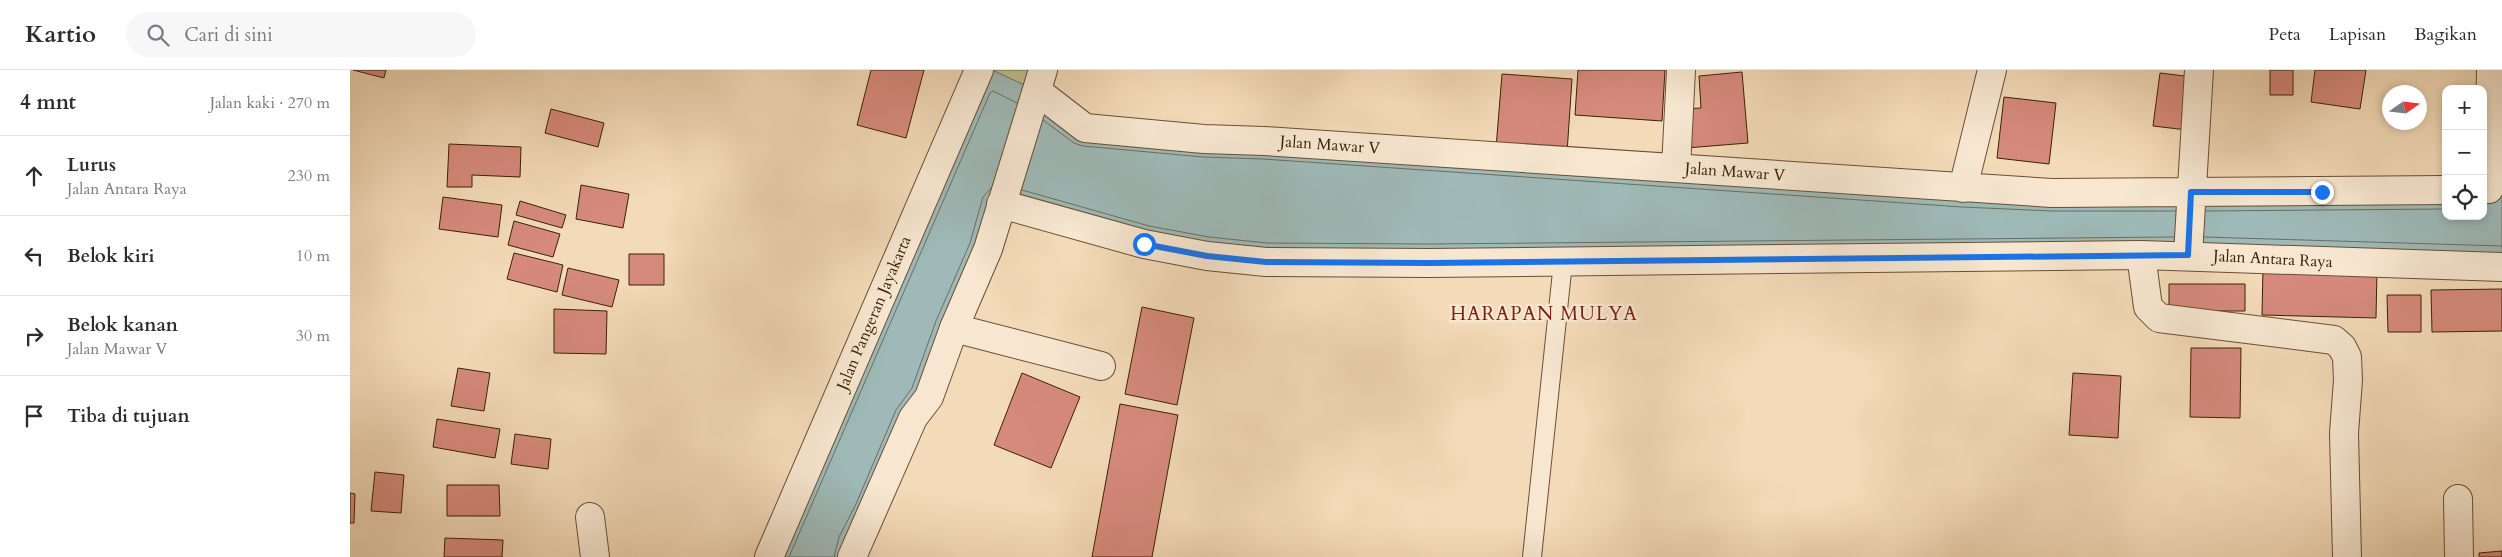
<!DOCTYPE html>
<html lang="id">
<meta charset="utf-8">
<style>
:root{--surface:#fff;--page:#f7f7f7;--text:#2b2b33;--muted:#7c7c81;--line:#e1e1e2}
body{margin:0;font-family:Cardo,serif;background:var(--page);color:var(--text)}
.controls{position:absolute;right:15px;top:15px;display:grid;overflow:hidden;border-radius:10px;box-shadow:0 2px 8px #0003}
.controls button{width:45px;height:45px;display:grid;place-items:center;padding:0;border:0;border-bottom:1px solid var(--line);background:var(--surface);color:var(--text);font:25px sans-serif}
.compass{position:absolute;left:2032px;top:15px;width:45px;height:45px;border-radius:50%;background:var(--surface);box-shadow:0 2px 8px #0003;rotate:76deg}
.stop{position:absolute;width:15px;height:15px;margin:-11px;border:4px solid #1a73e8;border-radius:50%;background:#fff}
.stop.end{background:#1a73e8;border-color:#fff;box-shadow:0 1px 5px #0008}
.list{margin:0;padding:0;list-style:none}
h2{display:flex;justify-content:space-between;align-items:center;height:65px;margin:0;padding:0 20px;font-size:21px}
h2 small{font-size:16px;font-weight:400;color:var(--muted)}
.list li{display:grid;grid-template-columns:32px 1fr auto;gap:15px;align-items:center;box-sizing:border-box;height:80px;padding:0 20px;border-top:1px solid var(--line)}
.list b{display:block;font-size:19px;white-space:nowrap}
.list p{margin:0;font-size:16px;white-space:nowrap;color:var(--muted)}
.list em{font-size:16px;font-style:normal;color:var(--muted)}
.icon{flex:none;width:28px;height:28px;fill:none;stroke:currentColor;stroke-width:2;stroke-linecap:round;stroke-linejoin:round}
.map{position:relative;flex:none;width:2152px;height:487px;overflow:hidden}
header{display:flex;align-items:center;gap:30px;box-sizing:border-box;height:70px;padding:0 25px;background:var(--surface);border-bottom:1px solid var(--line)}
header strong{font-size:24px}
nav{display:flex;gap:28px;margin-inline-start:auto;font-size:18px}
.search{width:350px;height:45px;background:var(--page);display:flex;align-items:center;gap:12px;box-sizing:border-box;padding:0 18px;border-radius:28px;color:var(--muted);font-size:19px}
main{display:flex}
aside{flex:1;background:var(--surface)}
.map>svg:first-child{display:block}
</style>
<header>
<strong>Kartio</strong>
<div class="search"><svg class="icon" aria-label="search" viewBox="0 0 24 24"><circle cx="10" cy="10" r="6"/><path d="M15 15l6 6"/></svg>Cari di sini</div>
<nav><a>Peta</a><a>Lapisan</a><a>Bagikan</a></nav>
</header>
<main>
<aside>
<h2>4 mnt<small>Jalan kaki · 270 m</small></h2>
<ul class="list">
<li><svg class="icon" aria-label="ahead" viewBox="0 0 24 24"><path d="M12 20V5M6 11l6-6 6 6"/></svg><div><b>Lurus</b><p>Jalan Antara Raya</p></div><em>230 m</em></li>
<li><svg class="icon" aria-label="left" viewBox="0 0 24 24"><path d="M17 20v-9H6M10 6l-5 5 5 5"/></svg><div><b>Belok kiri</b></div><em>10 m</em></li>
<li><svg class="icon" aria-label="right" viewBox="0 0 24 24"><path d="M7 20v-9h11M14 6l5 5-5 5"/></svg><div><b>Belok kanan</b><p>Jalan Mawar V</p></div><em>30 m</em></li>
<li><svg class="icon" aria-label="arrive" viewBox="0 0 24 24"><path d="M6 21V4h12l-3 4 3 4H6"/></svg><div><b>Tiba di tujuan</b></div></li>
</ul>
</aside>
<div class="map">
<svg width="2152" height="487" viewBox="0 0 2152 487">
<rect width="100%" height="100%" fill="#f3dab8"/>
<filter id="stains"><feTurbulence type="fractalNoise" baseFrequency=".004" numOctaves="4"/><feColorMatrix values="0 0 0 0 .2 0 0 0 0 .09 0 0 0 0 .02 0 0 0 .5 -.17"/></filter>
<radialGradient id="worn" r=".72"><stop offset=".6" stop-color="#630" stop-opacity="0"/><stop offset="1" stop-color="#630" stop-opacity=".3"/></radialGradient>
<!-- green -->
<path fill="#c0be8b" stroke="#7e7048" d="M 642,0 L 693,0 L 687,21 Z"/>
<!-- water -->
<path fill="#9eb9b7" stroke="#777c70" d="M 642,0 L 687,21 L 735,58 L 1613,118 L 2096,120 L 2096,146 L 2133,146 L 2133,119 L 2152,119 L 2152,195 L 916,192 L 651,134 L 502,487 L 419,487 Z"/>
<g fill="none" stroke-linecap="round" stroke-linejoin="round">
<!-- shore -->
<path stroke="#6d6d5e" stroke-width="1" d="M 693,50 L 724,73 L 733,76 L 853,87 L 913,89 L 1612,137 L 1702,141 L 1826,141
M 672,120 L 799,156 L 859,167 L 917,173 L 1079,174 L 1824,167
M 1856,141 L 2096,139
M 1854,167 L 2152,176
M 439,487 L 640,23 L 643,21 L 667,33
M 484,487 L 489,467 L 506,434 L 546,340 L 562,318 L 586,251 L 620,173 L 633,127 L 641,118"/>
</g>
<!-- building -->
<path fill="#d68a7d" stroke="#3c2105" d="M 3,0 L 36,0 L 34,8 Z
M 521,0 L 574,0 L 556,68 L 507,55 Z
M 1228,0 L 1315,0 L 1312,51 L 1225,45 Z
M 1920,0 L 1943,0 L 1943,25 L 1920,25 Z
M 1965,0 L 2016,0 L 2010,39 L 1961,32 Z
M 1392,2 L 1398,73 L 1336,78 L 1333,39 L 1351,38 L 1349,6 Z
M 1810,3 L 1843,7 L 1837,60 L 1803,56 Z
M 1152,4 L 1222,9 L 1217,83 L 1146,78 Z
M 1654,27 L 1706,33 L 1699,94 L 1647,88 Z
M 201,39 L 254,53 L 248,77 L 195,63 Z
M 99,74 L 171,77 L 170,107 L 122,105 L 122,117 L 97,117 Z
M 231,115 L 279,124 L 273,158 L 226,149 Z
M 93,127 L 152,135 L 148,167 L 89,159 Z
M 170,131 L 216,145 L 212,158 L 166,145 Z
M 164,151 L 210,164 L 203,187 L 158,175 Z
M 164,183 L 213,195 L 207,222 L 157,209 Z
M 279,184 L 314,184 L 314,215 L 279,215 Z
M 218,198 L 269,210 L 262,237 L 212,225 Z
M 1913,198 L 2027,200 L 2026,248 L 1912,245 Z
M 1819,214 L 1895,214 L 1895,241 L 1819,241 Z
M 2152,219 L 2152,261 L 2082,262 L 2081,220 Z
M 2037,225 L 2071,225 L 2071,262 L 2038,262 Z
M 792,237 L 844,248 L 827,335 L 775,324 Z
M 204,239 L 257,241 L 256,284 L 204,283 Z
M 1841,278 L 1891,278 L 1890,348 L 1840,347 Z
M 108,298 L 140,303 L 134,341 L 101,336 Z
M 672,303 L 730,327 L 701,398 L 644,375 Z
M 1723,303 L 1771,306 L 1768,368 L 1719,365 Z
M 770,334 L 828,345 L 802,487 L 742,487 Z
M 87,349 L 150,359 L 145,388 L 83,377 Z
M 165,364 L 201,369 L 198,399 L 161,394 Z
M 25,402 L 54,405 L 51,443 L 21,441 Z
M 97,415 L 149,415 L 150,446 L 97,446 Z
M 0,423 L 5,424 L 4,453 L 0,453 Z
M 95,468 L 153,470 L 152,487 L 94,487 Z
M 2152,481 L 2152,487 L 2129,487 L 2129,483 Z"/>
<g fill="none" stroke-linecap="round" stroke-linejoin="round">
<!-- service casing -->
<g stroke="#6a4f32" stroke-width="20">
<path id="service" d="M 1182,487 L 1213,192"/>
</g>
<!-- minor casing -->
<g stroke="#6a4f32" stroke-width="30">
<path id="minor" d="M 687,21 L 735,58 L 854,69 L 914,71 L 1702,123 L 2096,120
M 1326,98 L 1331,0
M 1613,118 L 1642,0
M 2139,119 L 2141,0
M 1791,185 L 1798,237 L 1809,248 L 1984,270 L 1992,277 L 1997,287 L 1998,310 L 1994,363 L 1997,487
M 1838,185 L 1849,0
M 604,258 L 751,296
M 2108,429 L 2109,487
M 240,447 L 245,487"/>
</g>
<!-- tertiary casing -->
<g stroke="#6a4f32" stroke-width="30">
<path id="tertiary" d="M 651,134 L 794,174 L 857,186 L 916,192 L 1079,193 L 1791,185 L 2152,197
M 419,487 L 629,0
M 502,487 L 563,348 L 579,327 L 604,258 L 638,179 L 693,0"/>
</g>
<!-- service -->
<use href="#service" stroke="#f7e7d1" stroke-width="18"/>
<!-- minor -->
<use href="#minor" stroke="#f7e7d1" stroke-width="28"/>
<!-- tertiary -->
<use href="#tertiary" stroke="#f7e7d1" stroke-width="28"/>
</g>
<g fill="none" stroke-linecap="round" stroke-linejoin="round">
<!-- route -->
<path stroke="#1a73e8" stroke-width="6" d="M 794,174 L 857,186 L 916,192 L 1079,193 L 1838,185 L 1841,122 L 1972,122"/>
</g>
<g text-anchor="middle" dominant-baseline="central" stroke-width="4.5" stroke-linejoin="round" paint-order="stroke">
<!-- street labels -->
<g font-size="16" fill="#3c2105" stroke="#f7e7d1">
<text transform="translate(980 75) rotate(4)">Jalan Mawar V</text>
<text transform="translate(1385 102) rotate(4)">Jalan Mawar V</text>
<text transform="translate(1923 189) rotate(3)">Jalan Antara Raya</text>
<text transform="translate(524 243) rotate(-67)">Jalan Pangeran Jayakarta</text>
</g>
<!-- quarter labels -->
<g font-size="19" letter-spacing="1" fill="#7a1f14" stroke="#f7e7d1">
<text x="1194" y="244">HARAPAN MULYA</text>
</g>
</g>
<rect width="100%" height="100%" filter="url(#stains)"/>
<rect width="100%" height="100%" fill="url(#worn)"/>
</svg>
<div class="controls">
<button>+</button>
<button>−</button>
<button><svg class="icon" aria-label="locate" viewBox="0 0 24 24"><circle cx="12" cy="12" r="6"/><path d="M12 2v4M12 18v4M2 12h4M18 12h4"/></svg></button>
</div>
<svg class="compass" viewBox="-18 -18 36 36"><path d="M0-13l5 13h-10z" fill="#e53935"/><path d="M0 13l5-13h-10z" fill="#7c7c81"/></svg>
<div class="stop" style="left:794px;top:174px"></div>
<div class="stop end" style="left:1972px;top:122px"></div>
</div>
</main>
